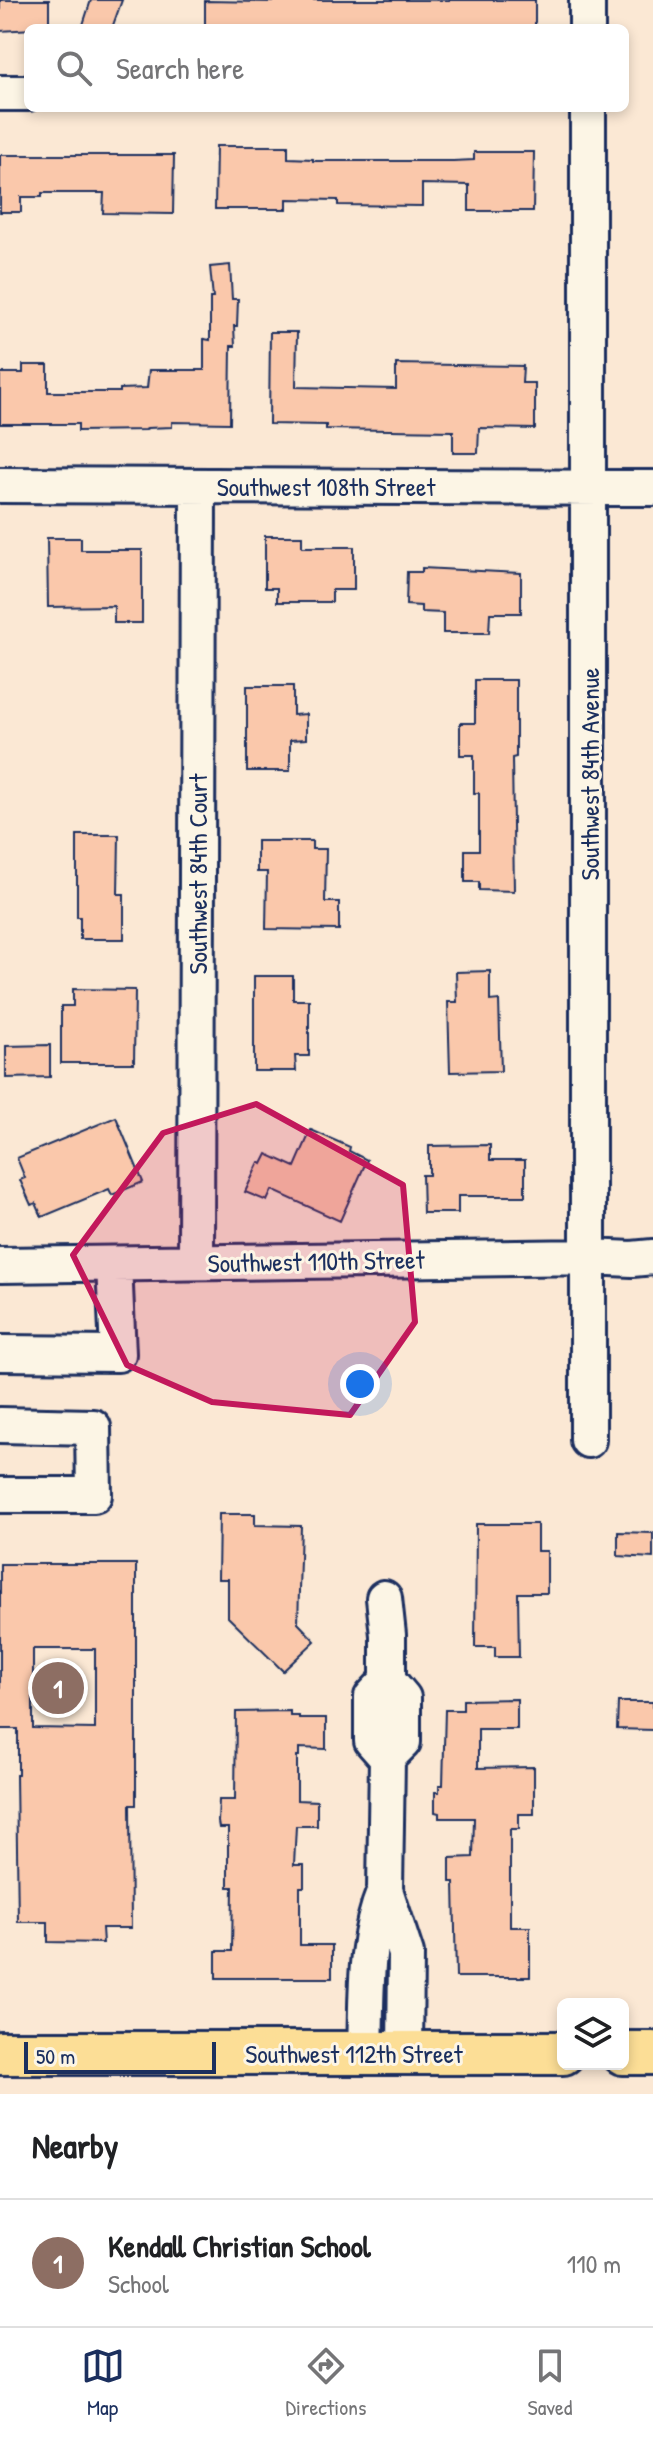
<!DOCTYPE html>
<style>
:root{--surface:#fff;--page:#f2f2f2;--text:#202124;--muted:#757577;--line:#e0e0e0;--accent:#1b2f5e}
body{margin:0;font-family:"Patrick Hand",sans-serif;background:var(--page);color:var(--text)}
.controls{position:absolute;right:24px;bottom:24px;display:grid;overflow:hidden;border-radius:12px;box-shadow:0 4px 12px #0003}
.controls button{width:72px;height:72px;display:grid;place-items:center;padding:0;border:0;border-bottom:2px solid var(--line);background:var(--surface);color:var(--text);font:40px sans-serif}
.scale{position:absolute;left:24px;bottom:20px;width:192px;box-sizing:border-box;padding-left:8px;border:4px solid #1b2f5e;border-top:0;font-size:22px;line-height:28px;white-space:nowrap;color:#1b2f5e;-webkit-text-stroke:6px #fcf5e5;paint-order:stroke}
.you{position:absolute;left:360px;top:1384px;width:28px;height:28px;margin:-20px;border:6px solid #fff;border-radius:50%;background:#1a73e8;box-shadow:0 0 0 12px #1a73e833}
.badge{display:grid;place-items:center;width:52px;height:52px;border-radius:50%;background:var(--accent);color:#fff;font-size:26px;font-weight:700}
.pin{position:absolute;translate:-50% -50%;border:4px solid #fff;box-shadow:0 2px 8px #0006}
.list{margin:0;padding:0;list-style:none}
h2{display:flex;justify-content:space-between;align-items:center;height:104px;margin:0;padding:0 32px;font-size:34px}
h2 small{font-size:26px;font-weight:400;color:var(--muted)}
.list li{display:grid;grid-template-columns:52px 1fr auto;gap:24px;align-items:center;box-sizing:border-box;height:128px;padding:0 32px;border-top:2px solid var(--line)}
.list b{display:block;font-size:30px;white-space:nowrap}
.list p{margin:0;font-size:26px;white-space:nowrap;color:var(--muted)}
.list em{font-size:26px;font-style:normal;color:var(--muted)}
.icon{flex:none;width:44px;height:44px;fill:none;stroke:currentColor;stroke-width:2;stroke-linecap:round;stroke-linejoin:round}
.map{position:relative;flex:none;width:653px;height:2094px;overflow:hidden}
.search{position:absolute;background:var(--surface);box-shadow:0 4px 12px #0003;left:24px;right:24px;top:24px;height:88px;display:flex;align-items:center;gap:20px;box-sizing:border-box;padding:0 28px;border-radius:12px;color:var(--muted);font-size:30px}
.sheet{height:232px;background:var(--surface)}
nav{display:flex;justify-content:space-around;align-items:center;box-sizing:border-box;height:112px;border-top:2px solid var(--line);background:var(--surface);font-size:22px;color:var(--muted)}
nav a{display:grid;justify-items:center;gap:4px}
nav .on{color:var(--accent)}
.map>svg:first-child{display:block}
</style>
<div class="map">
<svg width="653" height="2094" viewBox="0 0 653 2094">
<rect width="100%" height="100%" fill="#fbe8d4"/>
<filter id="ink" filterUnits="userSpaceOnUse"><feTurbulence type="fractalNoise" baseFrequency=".0125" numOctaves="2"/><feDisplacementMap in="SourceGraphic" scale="16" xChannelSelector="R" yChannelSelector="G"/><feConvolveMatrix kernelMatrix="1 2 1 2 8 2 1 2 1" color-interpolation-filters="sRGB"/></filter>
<g filter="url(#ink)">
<!-- building -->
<path fill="#fac8ab" stroke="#1b2f5e" stroke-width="2" fill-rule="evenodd" d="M 0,0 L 49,0 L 49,28 L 0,31 Z
M 91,0 L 122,0 L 112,28 L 82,28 Z
M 273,0 L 535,0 L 535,28 L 205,28 L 205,1 L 273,2 Z
M 216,146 L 288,146 L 288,158 L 313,159 L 313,161 L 453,161 L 474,160 L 474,152 L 534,152 L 533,211 L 469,211 L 469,185 L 422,184 L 422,206 L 338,205 L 338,200 L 287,199 L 287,209 L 215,209 Z
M 0,155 L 174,155 L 173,214 L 103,213 L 104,193 L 42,193 L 42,197 L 21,197 L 21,212 L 0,212 Z
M 230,265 L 232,299 L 238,299 L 237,326 L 234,326 L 235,346 L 231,346 L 230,423 L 172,422 L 172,427 L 147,428 L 146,430 L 78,431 L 78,424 L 0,424 L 0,373 L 23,373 L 23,365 L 48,365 L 48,392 L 120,392 L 120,389 L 147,388 L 149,370 L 204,370 L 204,339 L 210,340 L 210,298 L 213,298 L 210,267 Z
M 270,332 L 297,332 L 296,387 L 396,389 L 396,364 L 523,366 L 522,383 L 535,383 L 535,429 L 479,428 L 478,453 L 453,453 L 453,431 L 326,429 L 326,425 L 269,424 Z
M 265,536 L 302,536 L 302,547 L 354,547 L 354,590 L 332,590 L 332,602 L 277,602 L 277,588 L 265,588 Z
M 47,538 L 81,538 L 81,550 L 142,550 L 142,623 L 114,623 L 114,606 L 48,607 Z
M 422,568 L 521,573 L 521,613 L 490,613 L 489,633 L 443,633 L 443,613 L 421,612 L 421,606 L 406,605 L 407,572 L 422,572 Z
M 475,680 L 516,680 L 516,757 L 512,758 L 514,891 L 479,890 L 479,882 L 465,882 L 465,850 L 479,850 L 479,793 L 474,793 L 474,755 L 460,755 L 460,723 L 475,723 Z
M 247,686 L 293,686 L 293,715 L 306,714 L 306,739 L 290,740 L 290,771 L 247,771 Z
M 77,835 L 119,835 L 118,894 L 124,894 L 124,939 L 80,939 L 80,917 L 77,917 Z
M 257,841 L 312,841 L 312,849 L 326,849 L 325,902 L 339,902 L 339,930 L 266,929 L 267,872 L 257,872 Z
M 490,971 L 490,1001 L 499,1000 L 501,1071 L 450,1072 L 448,1002 L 457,1002 L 456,972 Z
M 254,976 L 293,976 L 293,1000 L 309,1000 L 309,1056 L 295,1056 L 296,1071 L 254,1071 Z
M 73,989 L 135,990 L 134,1063 L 61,1063 L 61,1006 L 73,1006 Z
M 50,1045 L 50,1077 L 6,1078 L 6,1046 Z
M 116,1117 L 143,1182 L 112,1195 L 109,1189 L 42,1217 L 36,1203 L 31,1205 L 20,1180 L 25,1178 L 17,1158 Z
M 311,1130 L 350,1147 L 349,1151 L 367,1160 L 340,1221 L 272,1190 L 267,1201 L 245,1192 L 259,1162 L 262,1164 L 267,1154 L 295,1167 Z
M 490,1145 L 490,1160 L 525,1160 L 525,1196 L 458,1196 L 458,1213 L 423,1213 L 422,1175 L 429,1175 L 429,1146 Z
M 219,1514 L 255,1514 L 255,1525 L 301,1526 L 298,1623 L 315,1641 L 283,1671 L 228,1617 L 228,1579 L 218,1579 Z
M 476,1524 L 537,1524 L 537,1551 L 547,1551 L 547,1593 L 518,1593 L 519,1657 L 495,1657 L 495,1647 L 475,1647 Z
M 618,1532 L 653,1533 L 653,1558 L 618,1556 Z
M 0,1564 L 136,1564 L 136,1805 L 130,1805 L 131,1928 L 102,1928 L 103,1943 L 48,1942 L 48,1922 L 18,1922 L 16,1775 L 18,1775 L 18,1729 L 0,1729 ZM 33,1649 L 95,1649 L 95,1729 L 33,1728 Z
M 517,1699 L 517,1729 L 478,1729 L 478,1768 L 534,1767 L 534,1814 L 519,1814 L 519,1829 L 510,1829 L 510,1927 L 530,1927 L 530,1977 L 456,1977 L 454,1882 L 450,1882 L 450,1858 L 473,1857 L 474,1818 L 439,1818 L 439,1813 L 435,1812 L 435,1792 L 439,1792 L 439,1785 L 443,1785 L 445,1710 L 463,1710 L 463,1700 Z
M 618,1702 L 653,1702 L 653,1730 L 617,1729 Z
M 290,1711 L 290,1716 L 299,1716 L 299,1718 L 326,1718 L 326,1749 L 299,1748 L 299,1756 L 297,1756 L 297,1800 L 317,1801 L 317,1826 L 296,1826 L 294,1865 L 304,1865 L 304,1887 L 300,1887 L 300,1945 L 332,1945 L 332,1978 L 216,1978 L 216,1951 L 232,1951 L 233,1887 L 228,1887 L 228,1828 L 219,1828 L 218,1822 L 219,1800 L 235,1800 L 236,1712 Z"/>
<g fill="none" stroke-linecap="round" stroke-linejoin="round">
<!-- minor casing -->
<g stroke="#1b2f5e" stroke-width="40">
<path id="minor" d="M 587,0 L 587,28
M 0,93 L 28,93
M 588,108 L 588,1440
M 0,485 L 653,488
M 196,1262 L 198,486
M 0,1265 L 590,1257 L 632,1259 L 653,1257
M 0,1353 L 118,1354 L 114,1264
M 0,1425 L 93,1427 L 94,1495 L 0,1495
M 384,1598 L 388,1635 L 388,1680 L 403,1698 L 403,1742 L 387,1758
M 388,1680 L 372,1697 L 372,1741 L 387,1758 L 385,1890 L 406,1954 L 405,2053
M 365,2053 C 367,1996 363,1944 385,1890"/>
</g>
<!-- major casing -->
<g stroke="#1b2f5e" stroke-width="48">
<path id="major" d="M 0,2053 L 563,2053
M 623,2053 L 653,2053"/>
</g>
<!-- minor -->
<use href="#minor" stroke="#fcf5e5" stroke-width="34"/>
<!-- major -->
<use href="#major" stroke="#fcde96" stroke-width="42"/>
</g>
</g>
<!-- marked area -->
<path fill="#c2185b" fill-opacity="0.2" stroke="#c2185b" stroke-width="6" stroke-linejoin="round" d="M 256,1104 L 403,1185 L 415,1322 L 350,1415 L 212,1402 L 127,1365 L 73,1255 L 163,1133 Z"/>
<g text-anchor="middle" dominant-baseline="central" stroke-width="6" stroke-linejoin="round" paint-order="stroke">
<!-- street labels -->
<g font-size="26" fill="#1b2f5e" stroke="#fcf5e5">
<text x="326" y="486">Southwest 108th Street</text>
<text transform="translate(589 774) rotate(-90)">Southwest 84th Avenue</text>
<text transform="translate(197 874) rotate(-90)">Southwest 84th Court</text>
<text transform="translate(316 1261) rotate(-1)">Southwest 110th Street</text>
<text x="354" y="2053">Southwest 112th Street</text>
</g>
</g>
</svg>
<div class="controls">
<button><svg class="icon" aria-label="layers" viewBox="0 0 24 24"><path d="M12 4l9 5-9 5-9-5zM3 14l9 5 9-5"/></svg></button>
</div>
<div class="scale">50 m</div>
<div class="you"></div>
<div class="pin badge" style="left:58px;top:1688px;background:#8d6e63">1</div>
<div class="search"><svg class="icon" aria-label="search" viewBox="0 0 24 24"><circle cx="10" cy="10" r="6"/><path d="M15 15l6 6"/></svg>Search here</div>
</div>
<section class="sheet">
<h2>Nearby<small></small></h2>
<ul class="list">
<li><span class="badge" style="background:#8d6e63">1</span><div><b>Kendall Christian School</b><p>School</p></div><em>110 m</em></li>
</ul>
</section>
<nav>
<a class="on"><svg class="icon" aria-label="map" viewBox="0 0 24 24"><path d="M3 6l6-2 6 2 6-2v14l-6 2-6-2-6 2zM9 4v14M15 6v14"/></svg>Map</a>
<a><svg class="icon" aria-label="directions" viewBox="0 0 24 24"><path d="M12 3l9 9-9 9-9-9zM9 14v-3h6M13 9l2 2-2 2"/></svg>Directions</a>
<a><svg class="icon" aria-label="saved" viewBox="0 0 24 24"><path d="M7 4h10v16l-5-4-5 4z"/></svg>Saved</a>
</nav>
